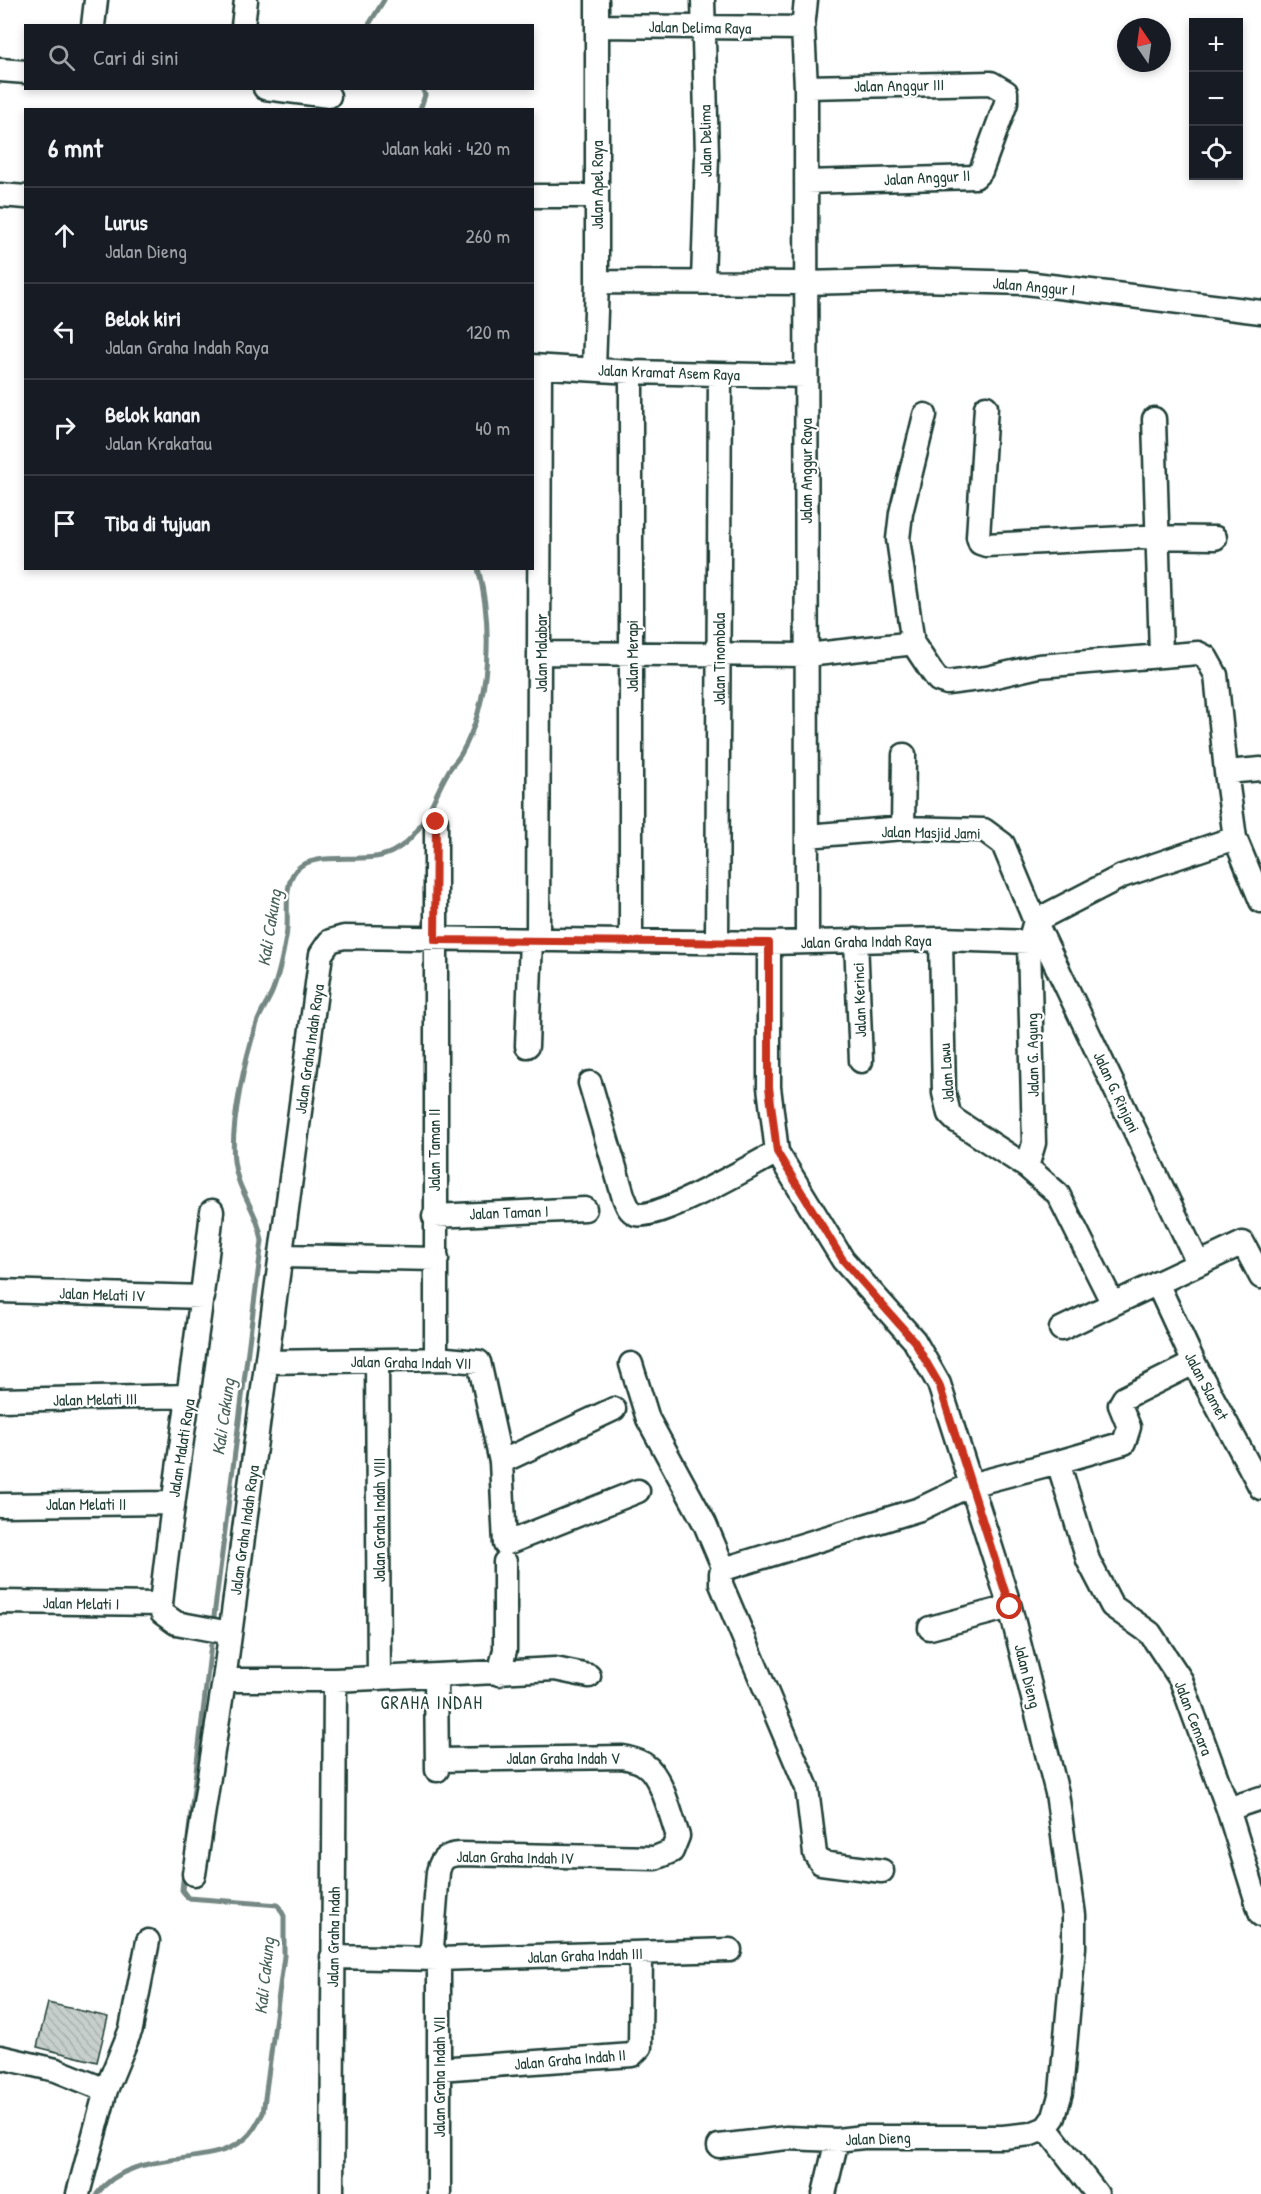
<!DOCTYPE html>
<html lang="id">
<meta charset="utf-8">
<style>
:root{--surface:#171b24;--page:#242831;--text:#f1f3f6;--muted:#9ea1a6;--line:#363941}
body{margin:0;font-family:"Patrick Hand",sans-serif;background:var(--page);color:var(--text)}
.controls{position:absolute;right:18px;top:18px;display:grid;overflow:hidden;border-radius:0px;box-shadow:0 3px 9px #0003}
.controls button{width:54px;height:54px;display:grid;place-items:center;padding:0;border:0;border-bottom:2px solid var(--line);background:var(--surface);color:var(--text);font:30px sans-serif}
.compass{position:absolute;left:1117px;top:18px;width:54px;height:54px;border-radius:50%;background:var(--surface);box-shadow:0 3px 9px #0003;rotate:347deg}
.stop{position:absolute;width:18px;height:18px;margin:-14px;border:4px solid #c8321e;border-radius:50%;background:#fff}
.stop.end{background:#c8321e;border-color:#fff;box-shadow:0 2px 6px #0008}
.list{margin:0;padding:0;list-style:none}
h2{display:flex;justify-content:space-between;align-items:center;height:78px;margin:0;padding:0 24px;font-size:26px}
h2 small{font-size:20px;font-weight:400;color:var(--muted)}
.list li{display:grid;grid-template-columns:39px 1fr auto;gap:18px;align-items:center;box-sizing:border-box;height:96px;padding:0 24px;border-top:2px solid var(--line)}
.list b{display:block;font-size:22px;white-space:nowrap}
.list p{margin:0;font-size:20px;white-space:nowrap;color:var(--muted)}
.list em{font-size:20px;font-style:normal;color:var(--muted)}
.icon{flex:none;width:33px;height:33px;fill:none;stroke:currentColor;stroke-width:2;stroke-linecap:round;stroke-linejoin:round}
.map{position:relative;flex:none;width:1261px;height:2194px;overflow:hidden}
.search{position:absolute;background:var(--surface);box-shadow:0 3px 9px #0003;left:24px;top:24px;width:510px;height:66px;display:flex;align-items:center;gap:15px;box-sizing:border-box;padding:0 21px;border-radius:0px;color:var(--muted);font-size:22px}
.panel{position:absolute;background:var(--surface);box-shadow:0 3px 9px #0003;left:24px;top:108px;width:510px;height:462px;border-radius:0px}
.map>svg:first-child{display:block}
</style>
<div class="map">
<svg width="1261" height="2194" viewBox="0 0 1261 2194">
<defs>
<pattern id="building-back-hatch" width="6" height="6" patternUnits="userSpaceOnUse" patternTransform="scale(1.5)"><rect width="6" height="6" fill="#c7cfcc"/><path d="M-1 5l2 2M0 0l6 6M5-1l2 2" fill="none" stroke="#aab3b0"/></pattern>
</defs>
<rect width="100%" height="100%" fill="#fff"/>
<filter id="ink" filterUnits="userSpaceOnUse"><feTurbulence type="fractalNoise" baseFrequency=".0167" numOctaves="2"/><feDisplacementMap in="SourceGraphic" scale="12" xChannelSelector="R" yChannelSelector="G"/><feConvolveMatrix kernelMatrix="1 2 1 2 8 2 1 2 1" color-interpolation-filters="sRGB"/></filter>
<g filter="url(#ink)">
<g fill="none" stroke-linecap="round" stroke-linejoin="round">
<!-- stream -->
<path stroke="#758883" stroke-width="5" d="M 368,26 L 384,0
M 420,110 L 425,95 L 422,88
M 213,1624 L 262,1241 C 258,1211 237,1191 234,1161 C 230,1125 245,1058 257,1023 C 261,1011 269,1001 273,990 C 279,974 283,954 286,937 C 290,918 282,886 296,870 C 315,849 365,866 392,852 C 425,835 430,802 448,772 C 451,766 457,761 461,754 C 491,702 493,625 478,568
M 188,1839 L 212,1636
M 97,2194 C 134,2144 216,2172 250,2134 C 255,2128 259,2120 263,2113 L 284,1956 L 284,1916 L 278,1905 L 188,1898 L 182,1890 L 184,1872"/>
</g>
<!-- building -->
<path fill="url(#building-back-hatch)" stroke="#1f3d34" stroke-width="1.5" d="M 48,2003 L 108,2017 L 97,2062 L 37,2047 Z"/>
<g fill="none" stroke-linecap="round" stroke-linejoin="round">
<!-- minor casing -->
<g stroke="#1f3d34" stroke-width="27">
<path id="minor" d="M 703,0 L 707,156 L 703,281
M 806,0 L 803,28 L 806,87 L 807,942
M 93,26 L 96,0
M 243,26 L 246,0
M 597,26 L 803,28
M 0,70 L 26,72
M 265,88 L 329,96
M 806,182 L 975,177 L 981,171 L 1006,103 L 1006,92 L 991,83 L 806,87
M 0,195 L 26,197
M 532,196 L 597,196
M 597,282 L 805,283 L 921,280 L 1026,283 L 1261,312
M 532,366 L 631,372 L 805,376
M 594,369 L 597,282 L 597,0
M 631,372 L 631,940
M 986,407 L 978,537 L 980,543 L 986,545 L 1144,537 L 1215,538
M 1154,419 L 1161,655
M 910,639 L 932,672 L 938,680 L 947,683 L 987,678 L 1039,666 L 1198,653 L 1206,657 L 1216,675 L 1226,772 L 1261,769
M 541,653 L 807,655 L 906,644 L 912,637 L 898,539 L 901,513 L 925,415
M 1226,772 L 1235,838 L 1261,901
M 903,828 L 904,755
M 807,836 L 903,828 L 984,830 L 1003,844 L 1035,921 L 1198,1263
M 1035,921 L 1122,876 L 1235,838
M 538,939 L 540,367
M 941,939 L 944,1093 L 949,1114 L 955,1120 L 1027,1167 L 1058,1194 L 1113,1304 L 1243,1243 L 1261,1277
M 856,940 L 861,1061
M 717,942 L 720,375
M 769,943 L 769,1087 L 777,1152 L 843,1260 L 914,1340 L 939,1384 L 1010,1607 L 1057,1793 L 1074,1915 L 1074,1947 L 1061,2092 L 1054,2117 L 1046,2128 L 1031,2134 L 1003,2137 L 863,2137 L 837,2140 L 824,2194
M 527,1046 L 531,939
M 590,1083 L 623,1195 C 626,1202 628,1211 636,1214 C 657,1221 755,1164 777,1152
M 1027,1167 L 1034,1143 L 1029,942
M 212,1211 C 198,1343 175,1473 161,1604 L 162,1613 L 176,1623 L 230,1633
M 434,1216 L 585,1209
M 281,1256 L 437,1259
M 1157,1283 L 1194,1363 L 1261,1488
M 0,1291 L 203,1297
M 1061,1329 L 1113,1304
M 436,1359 L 436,822
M 377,1361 L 379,1678
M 267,1362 L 447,1359 L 479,1362 L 501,1462 L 505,1544 L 638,1491
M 631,1364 L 648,1419 L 705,1524 L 724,1569
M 0,1400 L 189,1396
M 501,1462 L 614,1409
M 1058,1462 L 1124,1443 L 1129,1427 L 1120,1405 L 1124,1398 L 1194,1363
M 0,1505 L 172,1503
M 0,1602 L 161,1604
M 930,1628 L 1010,1607
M 499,1674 L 505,1650 L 505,1562
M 436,1675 L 437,1770
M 224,1680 L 335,1680 L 555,1669 L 589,1676
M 438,1760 L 623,1757 C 630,1759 639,1760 645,1765 C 662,1776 671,1817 678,1836 L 672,1851 L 655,1858 L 460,1854 C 447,1855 441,1858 438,1872 L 432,1947 L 439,1959
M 1228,1809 L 1261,1798
M 882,1871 L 821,1863 L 815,1854 L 807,1788 L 721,1584 L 721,1573 L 724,1569 L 920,1509 L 970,1485 L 1058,1462 L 1088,1560 L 1112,1606 L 1150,1633 L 1181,1680 L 1228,1809 L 1261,1915
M 194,1874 L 224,1680 L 321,954 L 330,941 L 344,937 L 769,943 L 941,939 L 1029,942 L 1035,921
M 332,1957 L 439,1959 L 730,1950
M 0,2057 L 56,2070 L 106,2090
M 439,2069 L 632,2055 L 640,2047 L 641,1953
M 1046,2128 L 1097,2194
M 719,2146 L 787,2138 L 837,2140
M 78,2194 L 106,2090 L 131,2029 L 148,1941
M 332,2194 L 335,1680
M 439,2194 L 439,1959"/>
</g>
<!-- minor -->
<use href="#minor" stroke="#fff" stroke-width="22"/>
</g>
</g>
<g fill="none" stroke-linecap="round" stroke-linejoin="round" filter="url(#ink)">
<!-- route -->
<path stroke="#c8321e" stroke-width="8" d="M 436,822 L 435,940 L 769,943 L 769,1087 L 777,1152 L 843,1260 L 914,1341 L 939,1384 L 1010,1607"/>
</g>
<g text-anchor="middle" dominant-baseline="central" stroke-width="4.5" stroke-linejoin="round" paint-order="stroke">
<!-- street labels -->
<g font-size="16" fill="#1f3d34" stroke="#fff">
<text transform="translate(700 27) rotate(1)">Jalan Delima Raya</text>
<text transform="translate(899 85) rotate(-1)">Jalan Anggur III</text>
<text transform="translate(705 141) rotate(-91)">Jalan Delima</text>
<text transform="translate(927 177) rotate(-3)">Jalan Anggur II</text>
<text transform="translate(597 185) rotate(-90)">Jalan Apel Raya</text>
<text transform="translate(1034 286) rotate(5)">Jalan Anggur I</text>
<text transform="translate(669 372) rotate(2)">Jalan Kramat Asem Raya</text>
<text transform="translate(806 471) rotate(-90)">Jalan Anggur Raya</text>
<text transform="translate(541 653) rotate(-90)">Jalan Malabar</text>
<text transform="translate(632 656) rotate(-90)">Jalan Merapi</text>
<text transform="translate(719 659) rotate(-90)">Jalan Tinombala</text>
<text transform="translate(931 832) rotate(1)">Jalan Masjid Jami</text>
<text transform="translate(866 941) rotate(-1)">Jalan Graha Indah Raya</text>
<text transform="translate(859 1000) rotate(-92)">Jalan Kerinci</text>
<text transform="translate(309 1049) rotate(-82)">Jalan Graha Indah Raya</text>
<text transform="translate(1032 1055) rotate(-91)">Jalan G. Agung</text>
<text transform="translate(946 1073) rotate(-94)">Jalan Lawu</text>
<text transform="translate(1117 1092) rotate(65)">Jalan G. Rinjani</text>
<text transform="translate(434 1150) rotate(-90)">Jalan Taman II</text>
<text transform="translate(509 1212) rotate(-2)">Jalan Taman I</text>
<text transform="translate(102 1294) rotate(2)">Jalan Melati IV</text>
<text transform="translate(411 1362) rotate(1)">Jalan Graha Indah VII</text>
<text transform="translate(1207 1386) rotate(62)">Jalan Slamet</text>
<text transform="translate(95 1399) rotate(-1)">Jalan Melati III</text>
<text transform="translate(181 1448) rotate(-81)">Jalan Malati Raya</text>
<text x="86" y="1504">Jalan Melati II</text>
<text transform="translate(379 1520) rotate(-90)">Jalan Graha Indah VIII</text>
<text transform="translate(244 1530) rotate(-82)">Jalan Graha Indah Raya</text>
<text transform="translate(81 1603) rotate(1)">Jalan Melati I</text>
<text transform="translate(1028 1676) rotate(76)">Jalan Dieng</text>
<text transform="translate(1194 1718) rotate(69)">Jalan Cemara</text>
<text x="563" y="1758">Jalan Graha Indah V</text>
<text transform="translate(515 1857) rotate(1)">Jalan Graha Indah IV</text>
<text transform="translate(333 1937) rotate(-89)">Jalan Graha Indah</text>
<text transform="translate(585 1955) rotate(-2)">Jalan Graha Indah III</text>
<text transform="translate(570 2059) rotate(-5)">Jalan Graha Indah II</text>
<text transform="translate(439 2077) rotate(-90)">Jalan Graha Indah VII</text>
<text transform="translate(878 2138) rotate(-2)">Jalan Dieng</text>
</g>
<!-- water labels -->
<g font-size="18" font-style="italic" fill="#4a625b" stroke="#fff">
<text transform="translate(269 928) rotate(-81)">Kali Cakung</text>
<text transform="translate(223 1417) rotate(-82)">Kali Cakung</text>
<text transform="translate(264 1976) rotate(-84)">Kali Cakung</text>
</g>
<!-- neighbourhood labels -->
<g font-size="18" letter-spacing="1.5" fill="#1f3d34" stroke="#fff">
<text x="432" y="1702">GRAHA INDAH</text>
</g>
</g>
</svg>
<div class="controls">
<button>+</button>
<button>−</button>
<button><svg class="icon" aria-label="locate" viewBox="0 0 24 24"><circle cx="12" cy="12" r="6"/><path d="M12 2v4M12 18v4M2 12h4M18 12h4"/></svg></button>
</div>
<svg class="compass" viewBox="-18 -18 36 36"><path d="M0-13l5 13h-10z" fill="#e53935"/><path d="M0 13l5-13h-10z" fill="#9ea1a6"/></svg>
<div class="stop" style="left:1010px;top:1607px"></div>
<div class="stop end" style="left:436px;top:822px"></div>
<div class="search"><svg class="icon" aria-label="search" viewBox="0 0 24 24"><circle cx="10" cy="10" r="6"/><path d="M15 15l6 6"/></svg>Cari di sini</div>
<section class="panel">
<h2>6 mnt<small>Jalan kaki · 420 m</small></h2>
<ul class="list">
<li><svg class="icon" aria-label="ahead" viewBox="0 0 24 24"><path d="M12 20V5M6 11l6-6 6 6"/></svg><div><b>Lurus</b><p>Jalan Dieng</p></div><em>260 m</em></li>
<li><svg class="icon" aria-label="left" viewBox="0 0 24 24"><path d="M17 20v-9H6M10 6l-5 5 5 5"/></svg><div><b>Belok kiri</b><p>Jalan Graha Indah Raya</p></div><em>120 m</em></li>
<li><svg class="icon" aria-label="right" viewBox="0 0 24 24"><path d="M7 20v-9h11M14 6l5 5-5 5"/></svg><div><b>Belok kanan</b><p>Jalan Krakatau</p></div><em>40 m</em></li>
<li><svg class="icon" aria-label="arrive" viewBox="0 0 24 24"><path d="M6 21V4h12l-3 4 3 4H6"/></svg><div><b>Tiba di tujuan</b></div></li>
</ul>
</section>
</div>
